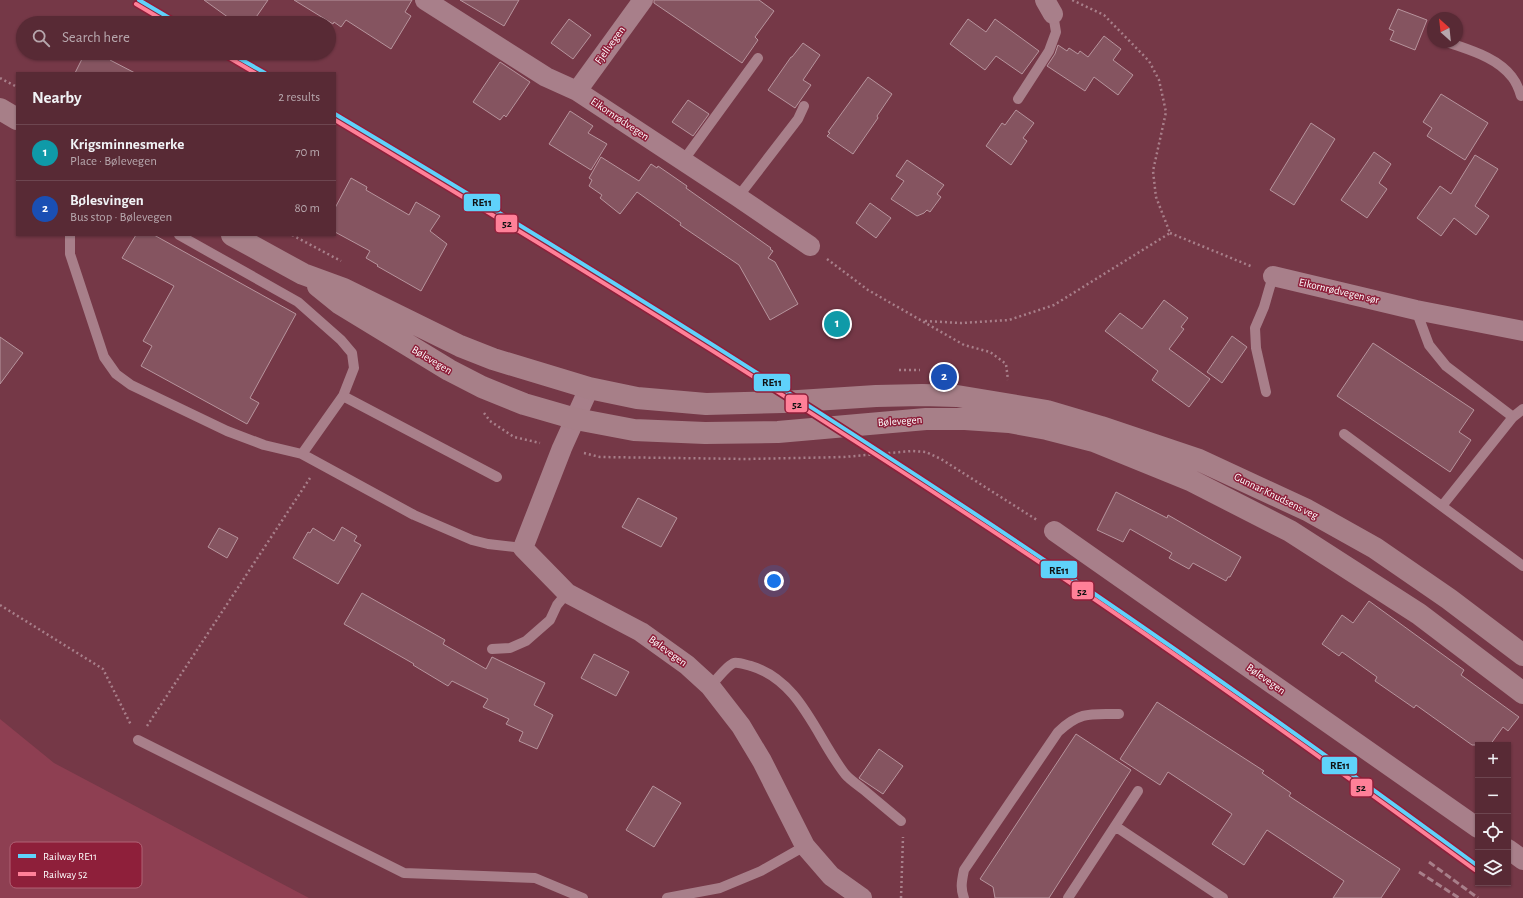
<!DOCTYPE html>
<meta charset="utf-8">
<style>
:root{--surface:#582a35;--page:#613641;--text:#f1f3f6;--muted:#b7a7ad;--line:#6d4650;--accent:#e797bd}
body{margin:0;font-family:"Alegreya Sans",sans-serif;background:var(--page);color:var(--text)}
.controls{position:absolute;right:12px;bottom:12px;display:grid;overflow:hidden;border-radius:0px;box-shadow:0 1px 3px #0004}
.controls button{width:36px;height:36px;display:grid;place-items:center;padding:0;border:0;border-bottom:1px solid var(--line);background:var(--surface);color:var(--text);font:20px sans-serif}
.compass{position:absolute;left:1427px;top:12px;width:36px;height:36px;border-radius:50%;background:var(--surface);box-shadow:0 1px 3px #0004;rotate:333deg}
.you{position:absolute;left:774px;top:581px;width:14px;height:14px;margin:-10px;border:3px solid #fff;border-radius:50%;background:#1a73e8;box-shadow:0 0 0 6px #1a73e833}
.badge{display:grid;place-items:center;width:26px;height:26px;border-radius:50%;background:var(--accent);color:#fff;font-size:13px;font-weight:700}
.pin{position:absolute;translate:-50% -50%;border:2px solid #fff;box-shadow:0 1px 4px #0006}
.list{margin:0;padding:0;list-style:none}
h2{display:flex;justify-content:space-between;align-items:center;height:52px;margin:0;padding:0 16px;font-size:17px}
h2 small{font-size:13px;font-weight:400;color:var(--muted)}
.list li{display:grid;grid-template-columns:26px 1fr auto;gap:12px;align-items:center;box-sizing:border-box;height:56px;padding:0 16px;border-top:1px solid var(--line)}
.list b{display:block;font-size:15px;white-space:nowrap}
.list p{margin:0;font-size:13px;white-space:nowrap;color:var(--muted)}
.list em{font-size:13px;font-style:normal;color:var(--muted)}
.icon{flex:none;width:22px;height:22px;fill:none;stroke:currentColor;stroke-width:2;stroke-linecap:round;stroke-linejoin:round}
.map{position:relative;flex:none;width:1523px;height:898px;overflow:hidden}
.search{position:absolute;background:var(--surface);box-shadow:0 1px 3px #0004;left:16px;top:16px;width:320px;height:44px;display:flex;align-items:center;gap:10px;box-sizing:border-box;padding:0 14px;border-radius:22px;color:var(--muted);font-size:15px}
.panel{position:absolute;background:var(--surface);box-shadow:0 1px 3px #0004;left:16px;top:72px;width:320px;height:164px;border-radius:0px}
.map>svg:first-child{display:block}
</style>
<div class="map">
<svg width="1523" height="898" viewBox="0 0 1523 898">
<rect width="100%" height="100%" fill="#753847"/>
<!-- water -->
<path fill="#8e3f52" d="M 0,719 L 54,763 L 309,898 L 0,898 Z"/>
<!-- building -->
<path fill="#855460" stroke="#b7949d" d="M 204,0 L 268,0 L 252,23 L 236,23 Z
M 294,0 L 412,0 L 405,12 L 411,16 L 391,49 L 346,20 L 341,27 L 334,22 L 333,24 Z
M 460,0 L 519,0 L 504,26 Z
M 654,0 L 759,0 L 774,11 L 755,37 L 758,40 L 742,63 L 654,3 Z
M 1398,9 L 1427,20 L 1415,50 L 1390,40 L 1394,31 L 1389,29 Z
M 569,19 L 591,35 L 573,59 L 551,43 Z
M 968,19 L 986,32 L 995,19 L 1039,51 L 1022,74 L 996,56 L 985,70 L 950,44 Z
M 1104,36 L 1121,49 L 1113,60 L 1133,75 L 1118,95 L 1094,77 L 1085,91 L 1047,66 L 1055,54 L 1058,45 L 1067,51 L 1069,48 L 1078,54 L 1080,51 L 1088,57 Z
M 803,43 L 820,55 L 803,80 L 811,85 L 795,108 L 768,90 L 791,57 L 792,57 Z
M 85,53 L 114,53 L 110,60 L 135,73 L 75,73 Z
M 500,62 L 530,82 L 506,117 L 504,115 L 500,120 L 473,102 Z
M 868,77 L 892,94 L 877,116 L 878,118 L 853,154 L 827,136 L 830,133 L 828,132 Z
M 1441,94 L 1488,123 L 1465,160 L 1427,136 L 1432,128 L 1423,122 Z
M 688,100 L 709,114 L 693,136 L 672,122 Z
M 1016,110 L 1034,123 L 1023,138 L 1027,141 L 1011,165 L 986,146 L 1002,123 L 1005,125 Z
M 570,111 L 593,126 L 588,133 L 607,144 L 591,170 L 549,144 Z
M 1311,123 L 1335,139 L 1294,205 L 1270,190 Z
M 1374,152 L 1391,164 L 1379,183 L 1387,189 L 1367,218 L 1341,200 Z
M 1475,155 L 1498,169 L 1475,206 L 1489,216 L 1476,235 L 1454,218 L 1441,236 L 1417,218 L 1440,186 L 1451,194 Z
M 601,157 L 639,181 L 651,164 L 657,168 L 658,166 L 687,186 L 686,188 L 771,248 L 770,249 L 773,251 L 768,258 L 775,262 L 798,304 L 770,320 L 739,265 L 680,225 L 681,223 L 637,192 L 620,214 L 600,198 L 602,195 L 589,186 L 592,180 L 589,178 Z
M 907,160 L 944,185 L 937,194 L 941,197 L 930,212 L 927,210 L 924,213 L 917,216 L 891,199 L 904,181 L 896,176 Z
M 351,178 L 367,187 L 366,190 L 409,215 L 416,202 L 440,216 L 430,231 L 447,244 L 421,291 L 377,266 L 378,265 L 366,258 L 370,251 L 335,232 L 335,208 Z
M 870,203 L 891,218 L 876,238 L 856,223 Z
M 136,235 L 154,235 L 296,314 L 250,398 L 259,403 L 247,424 L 141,366 L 152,346 L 143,341 L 174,286 L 122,258 Z
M 1164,300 L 1188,318 L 1181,327 L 1184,329 L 1169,349 L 1210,379 L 1189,407 L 1152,380 L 1158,371 L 1105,331 L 1120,313 L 1142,329 Z
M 1232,336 L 1247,347 L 1222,383 L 1207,372 Z
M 0,337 L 23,353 L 0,384 Z
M 1373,343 L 1474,410 L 1459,432 L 1471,440 L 1450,472 L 1337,396 Z
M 1116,492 L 1167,518 L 1168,515 L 1241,557 L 1230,577 L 1228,577 L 1226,581 L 1193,563 L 1189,569 L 1169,558 L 1172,553 L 1130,529 L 1123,542 L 1097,530 Z
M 638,498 L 677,518 L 661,547 L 622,527 Z
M 342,527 L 357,536 L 354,541 L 361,545 L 338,584 L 293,558 L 308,532 L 310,533 L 313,528 L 334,541 Z
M 219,528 L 238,538 L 227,558 L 208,547 Z
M 362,593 L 445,640 L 443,644 L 486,669 L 492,657 L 545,683 L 534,705 L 553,715 L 537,749 L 519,741 L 523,732 L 506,724 L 509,719 L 483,707 L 488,699 L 452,681 L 448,686 L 413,665 L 414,664 L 344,624 Z
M 1369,601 L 1464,670 L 1461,675 L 1519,717 L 1508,731 L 1503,727 L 1490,745 L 1472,745 L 1416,705 L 1414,708 L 1375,681 L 1377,677 L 1342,652 L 1339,656 L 1322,644 L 1342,615 L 1353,623 Z
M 594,654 L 629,672 L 616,696 L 581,678 Z
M 1157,702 L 1264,771 L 1262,773 L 1291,793 L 1289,796 L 1400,869 L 1381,898 L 1333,898 L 1344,881 L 1267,830 L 1244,865 L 1212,844 L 1232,814 L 1168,772 L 1160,785 L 1120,759 Z
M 1076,734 L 1131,770 L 1049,898 L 995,898 L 993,887 L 980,879 Z
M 879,749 L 903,766 L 883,794 L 859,778 Z
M 653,786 L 681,803 L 654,847 L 626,830 Z"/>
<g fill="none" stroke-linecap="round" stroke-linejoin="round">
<!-- path -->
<path stroke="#a87f8a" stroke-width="2.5" stroke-dasharray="2 3" stroke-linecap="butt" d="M 0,78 L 17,87
M 1170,233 L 1253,267
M 292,235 L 341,261
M 827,259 L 868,290 L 964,345 L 990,352 L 1006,364 L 1008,380
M 925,321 L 961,323 L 1009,320 L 1054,305 L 1170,233 L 1156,197 L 1153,171 L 1166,112 L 1159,80 L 1149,61 L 1104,15 L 1072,0
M 899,370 L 920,370
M 484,413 L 490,421 L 514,437 L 540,443
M 584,453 L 600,457 L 747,459 L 844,457 L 912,451 L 926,452 L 941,459 L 1037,520
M 0,605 L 103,669 L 131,725
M 147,726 L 310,478
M 901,898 L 903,837"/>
<!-- service -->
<path stroke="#a87f8a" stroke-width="10" d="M 1447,42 C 1469,50 1497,57 1512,77 C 1516,82 1519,89 1521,96 L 1523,95
M 1018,99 L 1049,51 L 1056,32 L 1053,14
M 683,161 L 758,58
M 738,197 L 798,119 L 804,106
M 70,235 L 70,254 L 104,357 L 116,374 L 131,385 L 227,431 L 264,445 L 302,454 L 414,515 L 472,540 L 488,544 L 523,548
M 179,235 L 298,302 L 341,340 L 352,353 L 354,368 L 343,396 L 302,454
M 1416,310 L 1429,345 L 1446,366 L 1513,417
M 1266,392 L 1256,348 L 1255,328 L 1264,307 L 1273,276
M 343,396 L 497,477
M 1344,434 L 1523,566
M 1442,506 L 1513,417 L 1523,409
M 492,649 L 510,648 L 526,641 L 550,620 L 557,605 L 567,593
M 710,686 C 716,681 727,665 734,663 C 739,662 746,665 751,666 C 801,681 816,737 845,774 C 850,780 858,785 864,790 C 876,800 889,811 901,821
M 138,740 L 404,873 L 535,878 L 583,898
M 1115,826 L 1223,898
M 667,898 L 720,888 L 761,871 L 805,846
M 964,898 C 960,888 962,880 964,870 L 1058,732 C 1080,711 1091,714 1119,714
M 1068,898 L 1138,791"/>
<!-- minor -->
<path stroke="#a87f8a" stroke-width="20" d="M 425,0 L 546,77 L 577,91 L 738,197 L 810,246
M 1045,0 L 1053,14
M 577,91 L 643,0
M 1273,276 L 1416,310 L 1523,331
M 589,388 L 562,448 L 523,548 L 567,593 L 641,632 L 687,665 L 710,686 L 741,726 L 762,761 L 805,846 L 831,876 L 862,898
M 1054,531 L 1478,828
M 1508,849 L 1523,860"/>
<!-- primary -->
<path stroke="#a77f88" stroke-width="22" d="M 0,109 L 17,119
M 232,235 L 303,274 L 344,289 L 460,346 L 493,359 L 589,388 L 637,398 L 706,404 L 783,402 L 876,396 L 922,395 L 957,396 L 1047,411 L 1101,427 L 1199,460 L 1307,510 L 1375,548 L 1449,599 L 1523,655
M 318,286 L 339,303 L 449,370 L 482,387 L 524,404 L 576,419 L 634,430 L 705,433 L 778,432 L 926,419 L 965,419 L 1009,422 L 1047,429 L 1094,441 L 1190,480 L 1290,531 L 1419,614 L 1523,693"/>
<!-- rail -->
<path stroke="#a87f8a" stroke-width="3" stroke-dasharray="7 3" stroke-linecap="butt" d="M 1429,862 L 1478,898
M 1419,872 L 1459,898"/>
<!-- rail-1 casing -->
<g stroke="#8e1f3a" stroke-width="7">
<path id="rail-1" d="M 139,0 L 178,23
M 230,53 L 265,73
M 335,114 C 587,264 836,419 1080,584 C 1214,675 1347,770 1478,866"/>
</g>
<!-- rail-2 casing -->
<g stroke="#8e1f3a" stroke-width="7">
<path id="rail-2" d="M 136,4 L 168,23
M 228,57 L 255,73
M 335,120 C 586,270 835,424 1078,588 C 1212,679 1344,774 1475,870"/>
</g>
<!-- rail-1 -->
<use href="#rail-1" stroke="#5fd2fa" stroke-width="4"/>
<!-- rail-2 -->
<use href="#rail-2" stroke="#ff8098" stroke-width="4"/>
</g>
<g text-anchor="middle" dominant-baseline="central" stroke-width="3" stroke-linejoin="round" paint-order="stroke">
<!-- street labels -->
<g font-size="11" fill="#fff" stroke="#8e1f3a">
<text transform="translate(610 45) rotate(-54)">Fjellvegen</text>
<text transform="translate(620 119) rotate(34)">Eikornrødvegen</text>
<text transform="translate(1339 291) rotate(13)">Eikornrødvegen sør</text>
<text transform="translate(432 360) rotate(31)">Bølevegen</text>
<text transform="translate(900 421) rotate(-4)">Bølevegen</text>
<text transform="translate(1276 496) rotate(26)">Gunnar Knudsens veg</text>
<text transform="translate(668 651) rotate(36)">Bølevegen</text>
<text transform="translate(1266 679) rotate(35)">Bølevegen</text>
</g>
</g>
<!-- legend -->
<rect x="10" y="842" width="132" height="46" rx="6" fill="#8e1f3a" stroke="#b06275" stroke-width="1"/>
<rect x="18" y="854" width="18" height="4" fill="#5fd2fa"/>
<rect x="18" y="872" width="18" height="4" fill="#ff8098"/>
<g font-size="11" fill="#fff">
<text x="43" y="860">Railway RE11</text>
<text x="43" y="878">Railway 52</text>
</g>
<g stroke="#8e1f3a" stroke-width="1.5">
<rect x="463" y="193" width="38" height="19" rx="4" fill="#5fd2fa"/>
<rect x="495" y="214" width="23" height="19" rx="4" fill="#ff8098"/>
<rect x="753" y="373" width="38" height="19" rx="4" fill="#5fd2fa"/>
<rect x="785" y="394" width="23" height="19" rx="4" fill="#ff8098"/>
<rect x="1040" y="560" width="38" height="19" rx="4" fill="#5fd2fa"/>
<rect x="1071" y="581" width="23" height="19" rx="4" fill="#ff8098"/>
<rect x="1321" y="756" width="37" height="19" rx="4" fill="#5fd2fa"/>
<rect x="1350" y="778" width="23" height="19" rx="4" fill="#ff8098"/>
</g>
<g font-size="11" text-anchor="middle" font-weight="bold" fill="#111">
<text x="482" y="206">RE11</text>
<text x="507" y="227">52</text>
<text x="772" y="386">RE11</text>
<text x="797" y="408">52</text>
<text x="1059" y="574">RE11</text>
<text x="1082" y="595">52</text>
<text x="1340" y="769">RE11</text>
<text x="1361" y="791">52</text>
</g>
</svg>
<div class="controls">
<button>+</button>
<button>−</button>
<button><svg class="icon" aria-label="locate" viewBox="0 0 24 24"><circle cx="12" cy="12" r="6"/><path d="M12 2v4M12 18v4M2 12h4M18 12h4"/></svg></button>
<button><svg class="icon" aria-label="layers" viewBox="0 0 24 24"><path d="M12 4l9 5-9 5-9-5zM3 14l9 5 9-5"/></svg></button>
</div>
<svg class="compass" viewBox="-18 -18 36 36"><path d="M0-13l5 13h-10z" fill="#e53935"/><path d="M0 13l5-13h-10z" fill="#b7a7ad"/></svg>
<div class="you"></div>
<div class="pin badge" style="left:837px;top:324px;background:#0f9aa8">1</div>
<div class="pin badge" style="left:944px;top:377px;background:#1a4fb4">2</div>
<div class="search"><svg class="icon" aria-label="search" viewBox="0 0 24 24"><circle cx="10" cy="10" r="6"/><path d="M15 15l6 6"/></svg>Search here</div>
<section class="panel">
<h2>Nearby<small>2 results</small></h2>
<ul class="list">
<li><span class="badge" style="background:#0f9aa8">1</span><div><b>Krigsminnesmerke</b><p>Place · Bølevegen</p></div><em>70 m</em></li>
<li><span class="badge" style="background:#1a4fb4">2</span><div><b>Bølesvingen</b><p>Bus stop · Bølevegen</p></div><em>80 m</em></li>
</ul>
</section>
</div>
